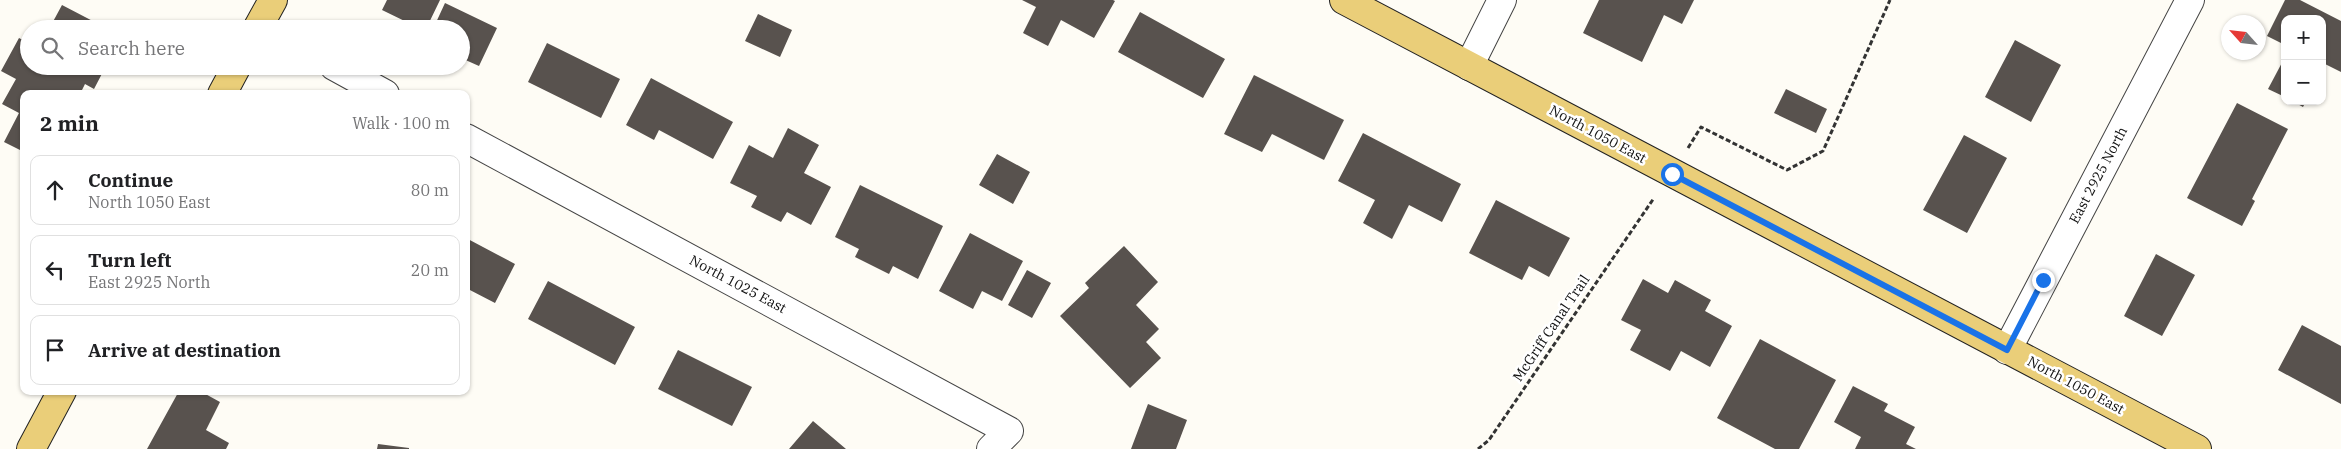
<!DOCTYPE html>
<meta charset="utf-8">
<style>
:root{--surface:#fff;--page:#f2f2f2;--text:#202124;--muted:#757577;--line:#e0e0e0}
body{margin:0;font-family:"IBM Plex Serif",serif;background:var(--page);color:var(--text)}
.controls{position:absolute;right:15px;top:15px;display:grid;overflow:hidden;border-radius:10px;box-shadow:0 1px 4px #0004}
.controls button{width:45px;height:45px;display:grid;place-items:center;padding:0;border:0;border-bottom:1px solid var(--line);background:var(--surface);color:var(--text);font:25px sans-serif}
.compass{position:absolute;left:2221px;top:15px;width:45px;height:45px;border-radius:50%;background:var(--surface);box-shadow:0 1px 4px #0004;rotate:297deg}
.stop{position:absolute;width:15px;height:15px;margin:-11px;border:4px solid #1a73e8;border-radius:50%;background:#fff}
.stop.end{background:#1a73e8;border-color:#fff;box-shadow:0 1px 5px #0008}
.list{margin:0;padding:0;list-style:none}
h2{display:flex;justify-content:space-between;align-items:center;height:65px;margin:0;padding:0 20px;font-size:21px}
h2 small{font-size:16px;font-weight:400;color:var(--muted)}
.list li{display:grid;grid-template-columns:32px 1fr auto;gap:15px;align-items:center;box-sizing:border-box;height:70px;margin:0 10px 10px;padding:0 10px;border:1px solid var(--line);border-radius:10px}
.list b{display:block;font-size:19px;white-space:nowrap}
.list p{margin:0;font-size:16px;white-space:nowrap;color:var(--muted)}
.list em{font-size:16px;font-style:normal;color:var(--muted)}
.icon{flex:none;width:28px;height:28px;fill:none;stroke:currentColor;stroke-width:2;stroke-linecap:round;stroke-linejoin:round}
.map{position:relative;flex:none;width:2341px;height:449px;overflow:hidden}
.search{position:absolute;background:var(--surface);box-shadow:0 1px 4px #0004;left:20px;top:20px;width:450px;height:55px;display:flex;align-items:center;gap:12px;box-sizing:border-box;padding:0 18px;border-radius:28px;color:var(--muted);font-size:19px}
.panel{position:absolute;background:var(--surface);box-shadow:0 1px 4px #0004;left:20px;top:90px;width:450px;height:305px;border-radius:10px}
.map>svg:first-child{display:block}
</style>
<div class="map">
<svg width="2341" height="449" viewBox="0 0 2341 449">
<rect width="100%" height="100%" fill="#fefcf5"/>
<!-- building -->
<path fill="#58524e" d="M 387,0 L 440,0 L 426,29 L 421,29 L 382,10 Z
M 1022,0 L 1113,0 L 1115,1 L 1094,38 L 1061,20 L 1048,46 L 1023,33 L 1036,7 Z
M 1599,0 L 1694,0 L 1682,24 L 1664,15 L 1642,62 L 1583,33 Z
M 2285,0 L 2300,0 L 2341,21 L 2341,72 L 2325,64 L 2322,69 L 2322,19 L 2285,19 L 2285,45 L 2267,36 Z
M 445,3 L 497,28 L 479,66 L 461,58 L 461,29 L 433,29 Z
M 62,5 L 108,29 L 49,29 Z
M 1140,12 L 1225,59 L 1203,98 L 1118,52 Z
M 758,14 L 792,30 L 780,57 L 745,41 Z
M 19,38 L 29,43 L 29,66 L 106,66 L 94,89 L 85,84 L 80,94 L 24,94 L 24,152 L 4,142 L 19,113 L 2,104 L 16,79 L 1,71 Z
M 2015,40 L 2061,65 L 2031,122 L 1985,97 Z
M 547,43 L 620,79 L 601,118 L 528,82 Z
M 2285,57 L 2285,97 L 2268,89 Z
M 1254,75 L 1344,120 L 1324,160 L 1272,134 L 1262,152 L 1224,134 Z
M 651,78 L 733,122 L 713,159 L 659,130 L 654,140 L 626,125 Z
M 1786,89 L 1827,109 L 1816,133 L 1774,113 Z
M 2292,101 L 2306,101 L 2303,107 Z
M 2237,103 L 2288,129 L 2252,199 L 2255,201 L 2242,226 L 2187,198 Z
M 788,128 L 819,145 L 804,173 L 831,187 L 811,225 L 787,212 L 781,222 L 751,207 L 757,196 L 730,183 L 749,145 L 773,158 Z
M 1363,133 L 1461,184 L 1442,222 L 1409,205 L 1392,239 L 1363,223 L 1375,200 L 1338,181 Z
M 1964,135 L 2007,158 L 1967,233 L 1923,210 Z
M 997,154 L 1030,172 L 1013,204 L 979,185 Z
M 860,185 L 943,226 L 918,279 L 893,266 L 889,274 L 855,257 L 859,249 L 835,237 Z
M 1496,200 L 1570,238 L 1549,277 L 1529,266 L 1522,280 L 1469,253 Z
M 970,233 L 1023,261 L 1002,301 L 982,291 L 973,309 L 939,291 Z
M 466,238 L 515,264 L 495,303 L 466,288 Z
M 1124,246 L 1158,282 L 1136,305 L 1159,329 L 1146,342 L 1161,358 L 1130,388 L 1060,316 L 1089,288 L 1085,283 Z
M 2156,254 L 2195,275 L 2162,336 L 2124,316 Z
M 1027,270 L 1051,283 L 1032,318 L 1008,305 Z
M 1643,279 L 1668,293 L 1675,280 L 1711,300 L 1705,311 L 1732,326 L 1710,367 L 1681,351 L 1670,371 L 1630,350 L 1641,330 L 1621,320 Z
M 548,281 L 635,327 L 615,365 L 528,319 Z
M 2302,325 L 2341,346 L 2341,404 L 2278,370 Z
M 1760,339 L 1836,380 L 1799,449 L 1775,449 L 1717,418 Z
M 678,350 L 752,387 L 732,426 L 658,389 Z
M 1853,386 L 1888,404 L 1884,411 L 1915,427 L 1906,444 L 1916,449 L 1855,449 L 1861,437 L 1834,422 Z
M 179,391 L 200,391 L 220,402 L 206,430 L 229,443 L 226,449 L 147,449 Z
M 1148,404 L 1187,420 L 1176,449 L 1131,449 Z
M 813,421 L 846,449 L 789,449 Z
M 378,444 L 409,448 L 409,449 L 377,449 Z"/>
<g fill="none" stroke-linecap="round" stroke-linejoin="round">
<!-- minor casing -->
<g stroke="#444" stroke-width="30">
<path id="minor" d="M 334,66 L 385,94
M 1469,66 L 1502,0
M 466,138 L 1009,431 L 991,449
M 2007,350 L 2190,0"/>
</g>
<!-- major casing -->
<g stroke="#222" stroke-width="30">
<path id="major" d="M 1344,0 L 2197,449
M 257,29 L 273,0
M 222,94 L 237,66
M 31,449 L 62,391"/>
</g>
<!-- path -->
<path stroke="#333" stroke-width="3" stroke-dasharray="5 2.5" stroke-linecap="butt" d="M 1688,148 L 1701,127 L 1787,170 L 1823,151 L 1890,0
M 1478,449 L 1489,440 L 1654,198"/>
<!-- minor -->
<use href="#minor" stroke="#fff" stroke-width="28"/>
<!-- major -->
<use href="#major" stroke="#eace79" stroke-width="28"/>
</g>
<g fill="none" stroke-linecap="round" stroke-linejoin="round">
<!-- route -->
<path stroke="#1a73e8" stroke-width="6" d="M 1672,174 L 2007,350 L 2043,280"/>
</g>
<g text-anchor="middle" dominant-baseline="central" stroke-width="5" stroke-linejoin="round" paint-order="stroke">
<!-- street labels -->
<g font-size="14" fill="#111" stroke="#fff">
<text transform="translate(1598 134) rotate(28)">North 1050 East</text>
<text transform="translate(2098 175) rotate(-62)">East 2925 North</text>
<text transform="translate(738 284) rotate(28)">North 1025 East</text>
<text transform="translate(1551 328) rotate(-56)">McGriff Canal Trail</text>
<text transform="translate(2076 385) rotate(28)">North 1050 East</text>
</g>
</g>
</svg>
<div class="controls">
<button>+</button>
<button>−</button>
</div>
<svg class="compass" viewBox="-18 -18 36 36"><path d="M0-13l5 13h-10z" fill="#e53935"/><path d="M0 13l5-13h-10z" fill="#757577"/></svg>
<div class="stop" style="left:1672px;top:174px"></div>
<div class="stop end" style="left:2043px;top:280px"></div>
<div class="search"><svg class="icon" aria-label="search" viewBox="0 0 24 24"><circle cx="10" cy="10" r="6"/><path d="M15 15l6 6"/></svg>Search here</div>
<section class="panel">
<h2>2 min<small>Walk · 100 m</small></h2>
<ul class="list">
<li><svg class="icon" aria-label="ahead" viewBox="0 0 24 24"><path d="M12 20V5M6 11l6-6 6 6"/></svg><div><b>Continue</b><p>North 1050 East</p></div><em>80 m</em></li>
<li><svg class="icon" aria-label="left" viewBox="0 0 24 24"><path d="M17 20v-9H6M10 6l-5 5 5 5"/></svg><div><b>Turn left</b><p>East 2925 North</p></div><em>20 m</em></li>
<li><svg class="icon" aria-label="arrive" viewBox="0 0 24 24"><path d="M6 21V4h12l-3 4 3 4H6"/></svg><div><b>Arrive at destination</b></div></li>
</ul>
</section>
</div>
